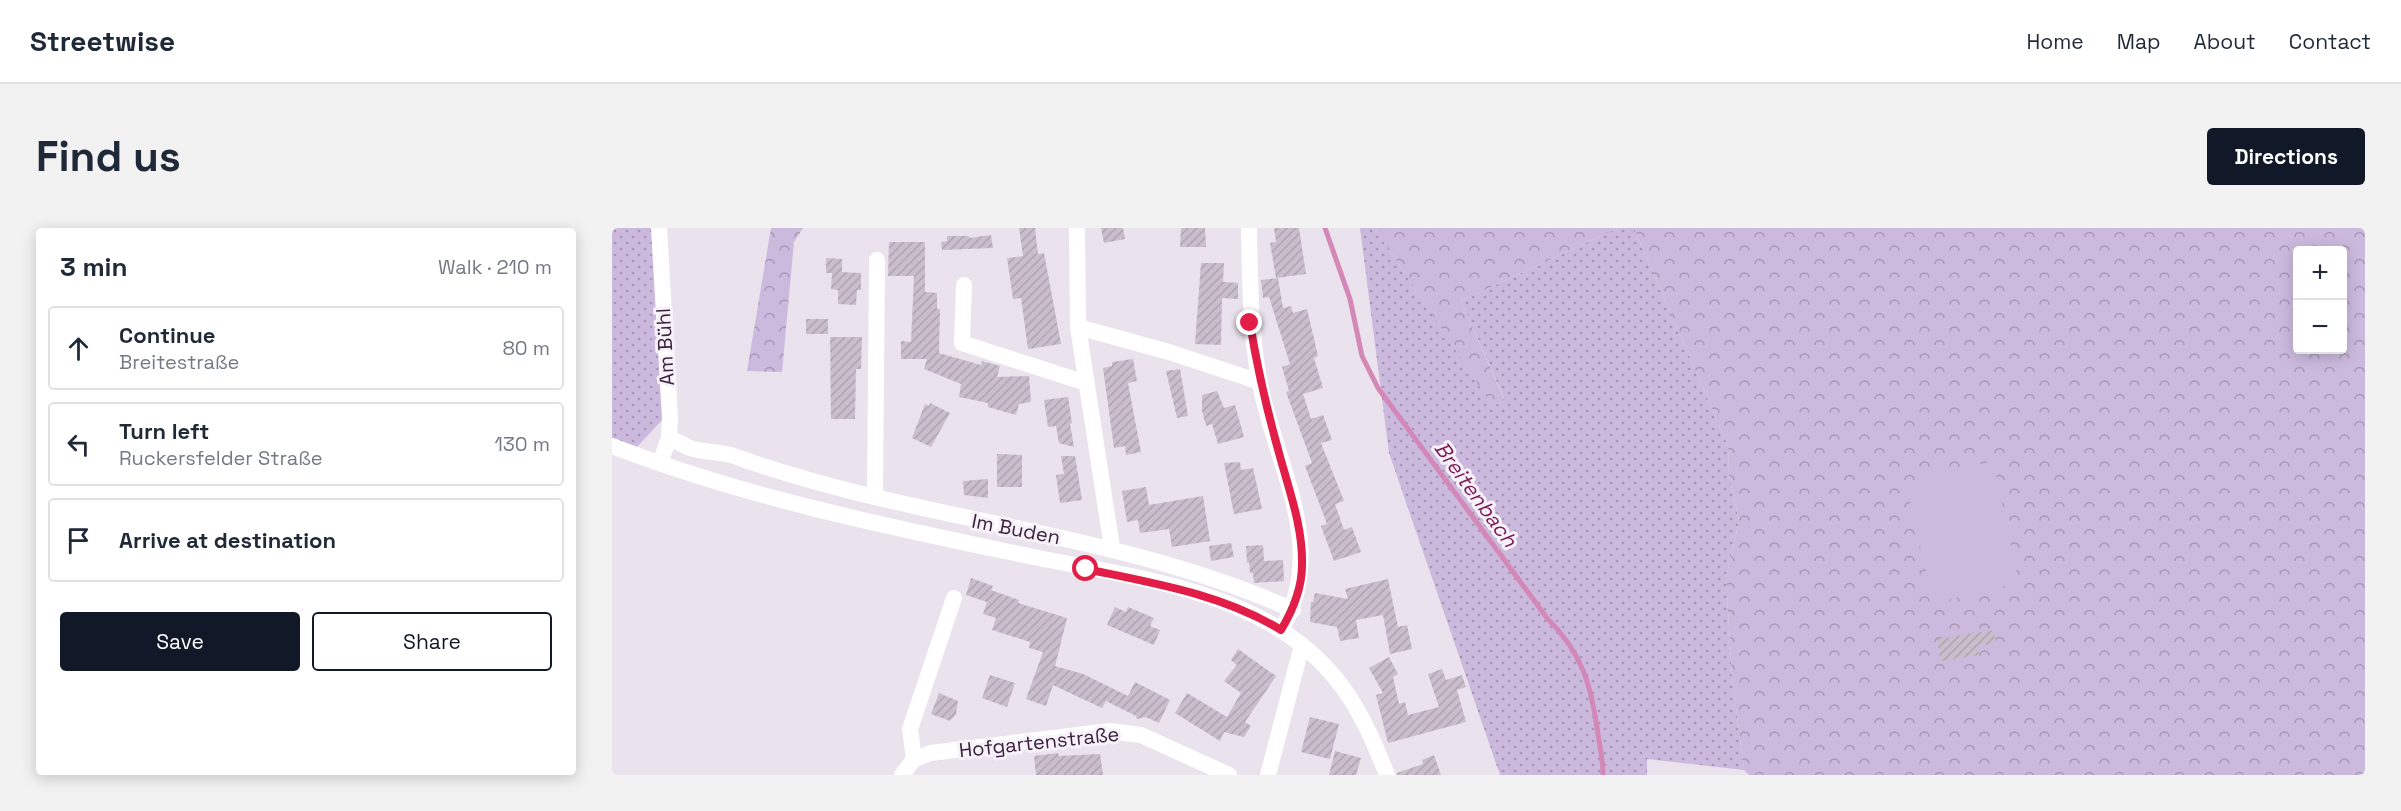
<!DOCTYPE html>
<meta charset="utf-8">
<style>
:root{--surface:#fff;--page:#f2f2f3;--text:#1f2937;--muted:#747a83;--line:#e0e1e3;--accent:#111827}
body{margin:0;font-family:"Space Grotesk",sans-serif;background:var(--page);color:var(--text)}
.controls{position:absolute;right:18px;top:18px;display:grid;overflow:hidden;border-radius:6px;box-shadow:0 3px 15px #0003}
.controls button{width:54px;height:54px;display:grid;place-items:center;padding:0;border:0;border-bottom:2px solid var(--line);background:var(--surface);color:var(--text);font:30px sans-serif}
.stop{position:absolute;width:18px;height:18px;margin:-14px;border:4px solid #e11d48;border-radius:50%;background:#fff}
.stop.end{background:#e11d48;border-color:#fff;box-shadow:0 2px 6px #0008}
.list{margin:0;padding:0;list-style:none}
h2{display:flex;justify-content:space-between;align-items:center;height:78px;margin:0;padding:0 24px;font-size:26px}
h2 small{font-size:20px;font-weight:400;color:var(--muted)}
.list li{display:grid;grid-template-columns:39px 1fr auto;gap:18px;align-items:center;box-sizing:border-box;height:84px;margin:0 12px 12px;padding:0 12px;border:2px solid var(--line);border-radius:6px}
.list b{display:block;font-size:22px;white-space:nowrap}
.list p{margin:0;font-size:20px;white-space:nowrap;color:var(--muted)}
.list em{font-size:20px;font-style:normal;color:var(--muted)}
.actions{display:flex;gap:12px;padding:18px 24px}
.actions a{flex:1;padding:14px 0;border:2px solid var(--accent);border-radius:6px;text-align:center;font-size:21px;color:var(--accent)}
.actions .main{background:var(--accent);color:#fff}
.icon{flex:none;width:33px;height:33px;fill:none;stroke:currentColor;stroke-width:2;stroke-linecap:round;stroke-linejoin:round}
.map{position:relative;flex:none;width:1753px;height:547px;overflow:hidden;border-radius:6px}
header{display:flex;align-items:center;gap:36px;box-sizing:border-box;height:84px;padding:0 30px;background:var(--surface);border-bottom:2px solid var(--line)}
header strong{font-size:28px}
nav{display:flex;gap:33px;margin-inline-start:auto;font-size:21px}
.intro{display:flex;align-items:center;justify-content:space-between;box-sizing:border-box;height:144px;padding:0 36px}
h1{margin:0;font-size:42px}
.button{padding:15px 27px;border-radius:6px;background:var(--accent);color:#fff;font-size:21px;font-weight:700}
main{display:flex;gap:36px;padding:0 36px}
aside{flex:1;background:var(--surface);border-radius:6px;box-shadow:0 3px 15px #0003}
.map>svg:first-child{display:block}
</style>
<header>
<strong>Streetwise</strong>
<nav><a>Home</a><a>Map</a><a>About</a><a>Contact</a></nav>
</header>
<div class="intro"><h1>Find us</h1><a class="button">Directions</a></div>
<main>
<aside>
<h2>3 min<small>Walk · 210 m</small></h2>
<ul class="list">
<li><svg class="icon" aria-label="ahead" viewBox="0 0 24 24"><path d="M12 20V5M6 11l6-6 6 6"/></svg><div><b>Continue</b><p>Breitestraße</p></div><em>80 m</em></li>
<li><svg class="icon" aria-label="left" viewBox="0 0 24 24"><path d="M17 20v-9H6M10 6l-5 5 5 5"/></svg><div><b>Turn left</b><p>Ruckersfelder Straße</p></div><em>130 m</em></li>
<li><svg class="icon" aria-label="arrive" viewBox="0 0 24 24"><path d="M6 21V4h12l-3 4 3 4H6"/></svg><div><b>Arrive at destination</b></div></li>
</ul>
<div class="actions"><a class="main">Save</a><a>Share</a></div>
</aside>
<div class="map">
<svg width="1753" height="547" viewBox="0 0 1753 547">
<defs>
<pattern id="grass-dots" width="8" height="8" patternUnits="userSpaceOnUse" patternTransform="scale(1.5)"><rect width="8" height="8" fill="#ccbade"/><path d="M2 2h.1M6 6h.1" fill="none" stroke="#a797b5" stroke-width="1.8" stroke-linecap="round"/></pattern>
<pattern id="forest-crowns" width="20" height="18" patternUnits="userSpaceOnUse" patternTransform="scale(1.5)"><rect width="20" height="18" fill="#ccbade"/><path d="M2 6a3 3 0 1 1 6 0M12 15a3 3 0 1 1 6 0" fill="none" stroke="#a797b5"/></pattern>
<pattern id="building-hatch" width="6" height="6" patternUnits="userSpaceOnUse" patternTransform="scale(1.5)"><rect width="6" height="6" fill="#cabecd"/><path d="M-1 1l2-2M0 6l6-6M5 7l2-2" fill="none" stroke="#aea3b1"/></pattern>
</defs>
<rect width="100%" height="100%" fill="#eae2ec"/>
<!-- grass -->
<path fill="url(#grass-dots)" d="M 0,0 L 40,0 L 54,188 L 23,221 L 0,211 Z
M 748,0 L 763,0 L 881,178 L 892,170 L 849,73 L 1006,0 L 1022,0 L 1116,218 L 1117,247 L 1127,293 L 1114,350 L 1120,449 L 1132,542 L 1035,531 L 1035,547 L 888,547 L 777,225 Z"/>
<!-- forest -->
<path fill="url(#forest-crowns)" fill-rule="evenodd" d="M 159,0 L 191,0 L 182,14 L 170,144 L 135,143 Z
M 763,0 L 1006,0 L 849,73 L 892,171 L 881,179 Z
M 1022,0 L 1753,0 L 1753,547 L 1137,547 L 1132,542 L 1120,449 L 1114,350 L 1127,293 L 1117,247 L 1116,218 ZM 1686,22 L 1730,22 L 1730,122 L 1686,122 Z"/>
<!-- park -->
<path fill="#ccbade" d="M 1381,233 L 1407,355 L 1322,375 L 1293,255 Z"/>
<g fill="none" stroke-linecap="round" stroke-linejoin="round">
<!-- stream -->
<path stroke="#d388b7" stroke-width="5" d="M 713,0 L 738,71 L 750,128 L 766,160 L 935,390 C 971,426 979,457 986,506 C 988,519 991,533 991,547"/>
</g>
<!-- building -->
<path fill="url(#building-hatch)" d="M 407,0 L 423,0 L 426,26 L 432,25 L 449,116 L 416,121 L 409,70 L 401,71 L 395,30 L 411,28 Z
M 489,0 L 511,0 L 513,11 L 492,15 Z
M 569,0 L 593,0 L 594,19 L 568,19 Z
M 662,0 L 687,0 L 694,46 L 664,50 L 658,15 L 664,14 Z
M 379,7 L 381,20 L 330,22 L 329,14 L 335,13 L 335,8 L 357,8 L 357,10 Z
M 277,14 L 313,14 L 313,64 L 325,65 L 325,81 L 328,81 L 327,125 L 369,137 L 370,133 L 388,138 L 385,149 L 417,148 L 419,174 L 407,176 L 404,187 L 376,179 L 376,175 L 347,169 L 349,156 L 312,141 L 315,131 L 289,131 L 289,113 L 299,114 L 302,48 L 276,48 Z
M 214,30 L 230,31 L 230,44 L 249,45 L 249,62 L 245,62 L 244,77 L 226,76 L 226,62 L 219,61 L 220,45 L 214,45 Z
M 589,35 L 612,35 L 611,54 L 626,55 L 626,71 L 610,70 L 609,117 L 583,116 Z
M 666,50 L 671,80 L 679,78 L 681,85 L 695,81 L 706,128 L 702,130 L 711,160 L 691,166 L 699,191 L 711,187 L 720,212 L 709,215 L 732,273 L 723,276 L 732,302 L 740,299 L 749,324 L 722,333 L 709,298 L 715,296 L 693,238 L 700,235 L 674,164 L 677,163 L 670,139 L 678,136 L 657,69 L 651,70 L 649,52 Z
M 194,91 L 216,91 L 216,106 L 194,106 Z
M 218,109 L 250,109 L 249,141 L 244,141 L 243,191 L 219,191 Z
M 521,131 L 525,153 L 516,155 L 529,224 L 514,227 L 513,218 L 502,220 L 491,140 L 500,138 L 500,134 Z
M 568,141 L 576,188 L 565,190 L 554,143 Z
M 605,163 L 612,180 L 623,177 L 632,209 L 606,216 L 600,196 L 594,198 L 590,183 L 590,167 Z
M 456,169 L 460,195 L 458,196 L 462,219 L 447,215 L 444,198 L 436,199 L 432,172 Z
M 318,175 L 338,185 L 319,219 L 300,210 L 313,176 L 317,178 Z
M 385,226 L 410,227 L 410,259 L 385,259 Z
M 449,228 L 463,228 L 470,272 L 448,275 L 444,247 L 452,246 Z
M 628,234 L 629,242 L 641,240 L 650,281 L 622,286 L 612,235 Z
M 376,251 L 376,270 L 352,267 L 351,253 Z
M 534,259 L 537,277 L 591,268 L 598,313 L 560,319 L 557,301 L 528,305 L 526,292 L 515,294 L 510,263 Z
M 619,315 L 622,329 L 599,333 L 597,318 Z
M 651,317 L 652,333 L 671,332 L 672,353 L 642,355 L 641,345 L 638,345 L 637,334 L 635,335 L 634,318 Z
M 359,350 L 381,358 L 379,362 L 407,372 L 406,375 L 455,390 L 443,438 L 471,446 L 516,468 L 523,454 L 558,472 L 547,495 L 534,489 L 525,491 L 524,488 L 494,473 L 490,480 L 441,457 L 434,478 L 414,471 L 431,424 L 417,420 L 418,414 L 380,402 L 384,390 L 371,386 L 375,374 L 354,367 Z
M 776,351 L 786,399 L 795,397 L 800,421 L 778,426 L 771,387 L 744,392 L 747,410 L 728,413 L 725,399 L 698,394 L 699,374 L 701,374 L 703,365 L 736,371 L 733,361 Z
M 503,379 L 514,384 L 516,379 L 542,390 L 538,398 L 548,402 L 542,417 L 495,397 Z
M 1382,402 L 1384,415 L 1366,418 L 1367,427 L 1328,433 L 1325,411 Z
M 626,421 L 664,448 L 633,494 L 639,498 L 632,509 L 612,504 L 608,513 L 563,485 L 575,465 L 615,489 L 629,465 L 612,453 L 625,437 L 619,432 Z
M 777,429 L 786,446 L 781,449 L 787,476 L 793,474 L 796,487 L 827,479 L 816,446 L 830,441 L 834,452 L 850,447 L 854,459 L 845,462 L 854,494 L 776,515 L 764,467 L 771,465 L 757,440 Z
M 378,447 L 403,455 L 395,479 L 370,470 Z
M 327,465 L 346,473 L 344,486 L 338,493 L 319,486 Z
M 698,489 L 727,496 L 718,531 L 689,524 Z
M 723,523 L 749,530 L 744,547 L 717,547 Z
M 446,525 L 447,528 L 488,526 L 491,547 L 424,547 L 422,528 Z
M 822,527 L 829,547 L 785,547 L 785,545 L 811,536 L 810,532 Z"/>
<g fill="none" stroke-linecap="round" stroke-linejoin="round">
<!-- minor -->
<path stroke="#fff" stroke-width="16" d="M 47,0 L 58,190 L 57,210 L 48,235
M 465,0 L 466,99 L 500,320
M 637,0 C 638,51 638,100 647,151 C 662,235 718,319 669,402
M 352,57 L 350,115 L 474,155
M 466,99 L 557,124 L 648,154
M 57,210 C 64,213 71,217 78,220 C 92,225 108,223 122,228 C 304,294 503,302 681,382
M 263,269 L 265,32
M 302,531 L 298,501 L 342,370
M 290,547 L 302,531 L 319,525 L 498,503 L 529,507 L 617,547
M 656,547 L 690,417"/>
<!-- tertiary -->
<path stroke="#fff" stroke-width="16" d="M 0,218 C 132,269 269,297 407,326 C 490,344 595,355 667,401 C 726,438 751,484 775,547"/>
</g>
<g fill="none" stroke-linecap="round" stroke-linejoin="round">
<!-- route -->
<path stroke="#e11d48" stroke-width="8" d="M 474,341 C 541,355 610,366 669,402 C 681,382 690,361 690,337 C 691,299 677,262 667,225 C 655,182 645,139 638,95"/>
</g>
<g text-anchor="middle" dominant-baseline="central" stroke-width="6" stroke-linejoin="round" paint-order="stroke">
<!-- street labels -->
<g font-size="20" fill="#3c213e" stroke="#f7f2f9">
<text transform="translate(53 119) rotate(-93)">Am Bühl</text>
<text transform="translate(404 301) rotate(11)">Im Buden</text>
<text transform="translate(427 514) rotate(-6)">Hofgartenstraße</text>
</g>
<!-- water labels -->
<g font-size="21" font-style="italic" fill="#7c1a56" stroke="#f7f2f9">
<text transform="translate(864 266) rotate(54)">Breitenbach</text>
</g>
</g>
</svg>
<div class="controls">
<button>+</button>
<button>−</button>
</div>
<div class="stop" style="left:474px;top:341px"></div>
<div class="stop end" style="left:638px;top:95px"></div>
</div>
</main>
